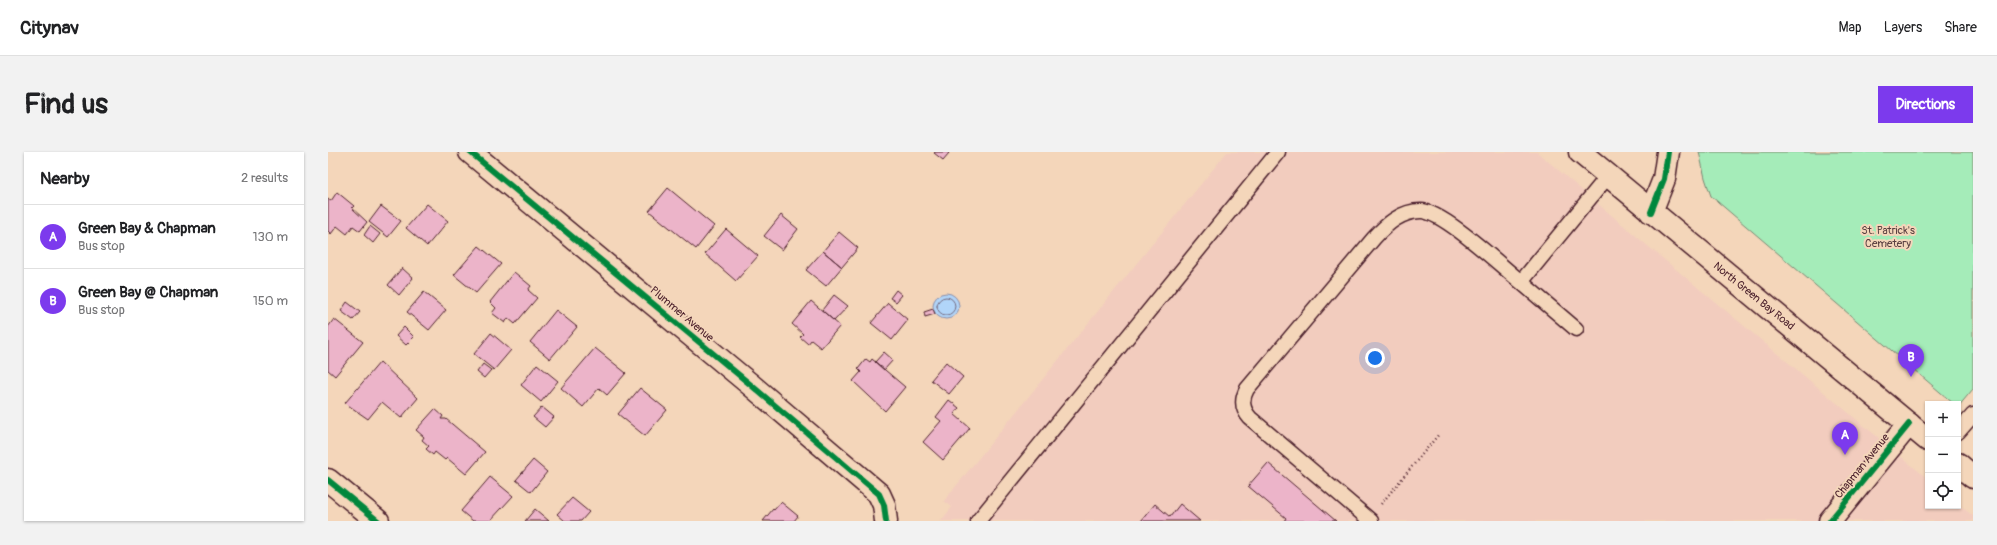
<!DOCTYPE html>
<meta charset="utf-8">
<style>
:root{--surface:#fff;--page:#f2f2f2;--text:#202124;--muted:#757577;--line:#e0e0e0;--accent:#7c3aed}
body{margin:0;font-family:Pangolin,sans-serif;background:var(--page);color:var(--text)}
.controls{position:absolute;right:12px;bottom:12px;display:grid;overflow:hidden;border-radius:0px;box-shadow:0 1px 3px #0004}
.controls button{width:36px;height:36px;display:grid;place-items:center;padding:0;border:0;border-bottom:1px solid var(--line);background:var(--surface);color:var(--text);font:20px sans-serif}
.you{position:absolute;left:1047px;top:206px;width:14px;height:14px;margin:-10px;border:3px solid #fff;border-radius:50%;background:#1a73e8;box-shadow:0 0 0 6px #1a73e833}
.badge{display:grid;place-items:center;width:26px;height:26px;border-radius:50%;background:var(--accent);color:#fff;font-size:13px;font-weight:700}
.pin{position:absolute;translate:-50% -33px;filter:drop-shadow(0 1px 2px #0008)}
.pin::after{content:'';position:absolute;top:21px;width:14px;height:12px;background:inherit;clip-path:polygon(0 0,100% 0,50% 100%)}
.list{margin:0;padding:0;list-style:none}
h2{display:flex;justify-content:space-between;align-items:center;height:52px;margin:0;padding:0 16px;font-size:17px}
h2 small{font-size:13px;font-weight:400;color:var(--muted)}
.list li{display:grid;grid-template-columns:26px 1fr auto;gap:12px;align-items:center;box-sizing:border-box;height:64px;padding:0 16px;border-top:1px solid var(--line)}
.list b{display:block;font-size:15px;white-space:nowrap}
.list p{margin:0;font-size:13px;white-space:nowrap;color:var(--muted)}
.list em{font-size:13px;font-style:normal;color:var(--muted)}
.icon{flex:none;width:22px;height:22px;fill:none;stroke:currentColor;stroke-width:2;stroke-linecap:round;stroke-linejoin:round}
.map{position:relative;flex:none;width:1645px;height:369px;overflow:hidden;border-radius:0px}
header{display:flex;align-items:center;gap:24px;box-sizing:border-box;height:56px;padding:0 20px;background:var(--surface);border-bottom:1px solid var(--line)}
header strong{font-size:19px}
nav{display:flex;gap:22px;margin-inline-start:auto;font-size:14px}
.intro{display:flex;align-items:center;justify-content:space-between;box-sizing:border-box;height:96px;padding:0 24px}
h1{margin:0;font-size:28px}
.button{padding:10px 18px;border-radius:0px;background:var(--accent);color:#fff;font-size:14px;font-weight:700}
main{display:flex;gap:24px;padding:0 24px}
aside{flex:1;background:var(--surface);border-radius:0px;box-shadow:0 1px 3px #0004}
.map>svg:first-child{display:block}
</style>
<header>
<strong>Citynav</strong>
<nav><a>Map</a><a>Layers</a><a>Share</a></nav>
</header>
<div class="intro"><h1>Find us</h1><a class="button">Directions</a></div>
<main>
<aside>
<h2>Nearby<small>2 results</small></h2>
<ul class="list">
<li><span class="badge">A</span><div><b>Green Bay &amp; Chapman</b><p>Bus stop</p></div><em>130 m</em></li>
<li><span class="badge">B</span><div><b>Green Bay @ Chapman</b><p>Bus stop</p></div><em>150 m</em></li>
</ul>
</aside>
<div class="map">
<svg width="1645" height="369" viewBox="0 0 1645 369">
<rect width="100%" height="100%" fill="#f4d6ba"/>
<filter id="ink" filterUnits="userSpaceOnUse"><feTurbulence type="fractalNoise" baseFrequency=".025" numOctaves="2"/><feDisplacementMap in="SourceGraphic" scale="8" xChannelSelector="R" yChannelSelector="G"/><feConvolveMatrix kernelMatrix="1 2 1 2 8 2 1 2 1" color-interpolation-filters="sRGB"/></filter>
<g filter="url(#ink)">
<!-- built -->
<path fill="#f2ccbe" d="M 899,0 L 1209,0 L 1321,95 L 1600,327 L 1600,354 L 1630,354 L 1630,352 L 1645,364 L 1645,369 L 613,369 L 624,355 L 616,349 Z"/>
<!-- green -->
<path fill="#a5ecb9" stroke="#788672" d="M 1371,0 L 1645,0 L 1645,237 L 1630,255 L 1630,252 L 1626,252 L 1383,44 L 1377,26 Z"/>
<!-- water -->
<path fill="#b1d5f9" stroke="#888ca7" d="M605 154a13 13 0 1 1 26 0a13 13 0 1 1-26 0Z"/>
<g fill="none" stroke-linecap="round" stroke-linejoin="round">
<!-- shore -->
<path stroke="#73687d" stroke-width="1" d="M609 154a9 9 0 1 1 18 0a9 9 0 1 1-18 0Z"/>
</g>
<!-- building -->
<path fill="#ecb4c9" stroke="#4a1f2b" d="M 607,0 L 620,0 L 621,1 L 615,8 L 606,1 Z
M 340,36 L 386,74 L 368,97 L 321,59 Z
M 9,40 L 26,54 L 24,56 L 39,70 L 32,79 L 25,74 L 19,82 L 9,74 L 3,82 L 0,79 L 0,47 L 3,49 Z
M 99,52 L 120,69 L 99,94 L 78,76 Z
M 53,54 L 73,69 L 60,85 L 41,70 Z
M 453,63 L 470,77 L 454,98 L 436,84 Z
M 42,74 L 52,82 L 45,91 L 36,83 Z
M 398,77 L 430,104 L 408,129 L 377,102 Z
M 511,80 L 530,96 L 514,115 L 495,99 Z
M 151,94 L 173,112 L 148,141 L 126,123 Z
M 495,99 L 514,115 L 498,134 L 478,118 Z
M 74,116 L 85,126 L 71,143 L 60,133 Z
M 186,120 L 203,134 L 200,138 L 209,146 L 187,172 L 180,166 L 177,171 L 164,161 L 168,156 L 162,150 Z
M 568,138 L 574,143 L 568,150 L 562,146 Z
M 96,140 L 118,158 L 101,178 L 79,160 Z
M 506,143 L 520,154 L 506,169 L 494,158 Z
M 483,149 L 512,174 L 493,196 L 483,188 L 480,192 L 472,185 L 475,182 L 464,172 Z
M 19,150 L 32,160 L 25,168 L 13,159 Z
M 560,151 L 580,168 L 564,188 L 543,171 Z
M 605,157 L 607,162 L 597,165 L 596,160 Z
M 228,158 L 249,175 L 222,207 L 202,190 Z
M 6,167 L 35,190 L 7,224 L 0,218 L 0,175 Z
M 76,175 L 86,185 L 78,193 L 68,184 Z
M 163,181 L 183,198 L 166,218 L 146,202 Z
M 267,196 L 298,221 L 279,243 L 271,236 L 255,255 L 233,236 Z
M 556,200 L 565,208 L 556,218 L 547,210 Z
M 538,207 L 542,210 L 544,207 L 577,235 L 557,259 L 525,229 L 533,220 L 530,217 Z
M 52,210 L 90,246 L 73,266 L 54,250 L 40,267 L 17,251 Z
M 618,210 L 635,225 L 621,242 L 603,228 Z
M 155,212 L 163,218 L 156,226 L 149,220 Z
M 209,212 L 230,229 L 213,250 L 193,233 Z
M 312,236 L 339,258 L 317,284 L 290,262 Z
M 621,248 L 631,256 L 626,262 L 642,276 L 615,308 L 595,290 L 613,269 L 608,265 Z
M 214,255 L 226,265 L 217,275 L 205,265 Z
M 107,257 L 115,264 L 113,267 L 118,267 L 157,300 L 138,322 L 119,306 L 117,308 L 107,300 L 105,303 L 98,297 L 101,294 L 94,288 L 96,285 L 88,278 Z
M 205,308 L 219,320 L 203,340 L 188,328 Z
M 940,311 L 1008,369 L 956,369 L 958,366 L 920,334 Z
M 162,325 L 185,344 L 162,369 L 145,369 L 133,359 Z
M 244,346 L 261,360 L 253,369 L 237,369 L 229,362 Z
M 453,350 L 470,364 L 466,369 L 435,369 L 445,357 L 446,358 Z
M 827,352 L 842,365 L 852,352 L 872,369 L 813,369 Z
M 207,357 L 221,369 L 197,369 Z"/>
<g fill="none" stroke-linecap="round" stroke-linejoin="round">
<!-- lane casing -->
<g stroke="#4a1f2b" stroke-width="17">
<path id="lane" d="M 1193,130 L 1248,177
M 1630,280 L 1645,263
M 650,369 L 950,0
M 1043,369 L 922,266 C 914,257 913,248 919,237 L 1046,86 C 1059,72 1073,59 1093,59 C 1115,59 1173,114 1193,130 L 1280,24"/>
</g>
<!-- street casing -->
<g stroke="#4a1f2b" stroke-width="25">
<path id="street" d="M 142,0 L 423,233 L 551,342 L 556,353 L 558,369
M 1323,60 L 1336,27 L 1340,0
M 0,328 L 50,369
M 1502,369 L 1581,272"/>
</g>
<!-- secondary casing -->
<g stroke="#4a1f2b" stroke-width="25">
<path id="secondary" d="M 1252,0 L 1600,288
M 1630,312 L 1645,325"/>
</g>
<!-- path -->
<path stroke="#4a1f2b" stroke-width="2.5" stroke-dasharray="1 3" stroke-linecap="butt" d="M 1053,352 L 1111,282"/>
<!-- lane -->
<use href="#lane" stroke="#f4d6ba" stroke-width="14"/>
<!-- street -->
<use href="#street" stroke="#f4d6ba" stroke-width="22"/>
<!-- secondary -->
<use href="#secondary" stroke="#f4d6ba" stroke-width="22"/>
<!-- cycleway casing -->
<g stroke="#f4d6ba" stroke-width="8">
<path id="cycleway" d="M 142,0 L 423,233 L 551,342 L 556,353 L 558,369
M 1323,60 L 1336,27 L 1340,0
M 0,328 L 50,369
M 1502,369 L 1581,272"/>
</g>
<!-- cycleway -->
<use href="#cycleway" stroke="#00873e" stroke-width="6"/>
</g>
</g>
<g text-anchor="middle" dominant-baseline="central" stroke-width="4" stroke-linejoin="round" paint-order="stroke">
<!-- park labels -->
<g font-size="11" fill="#583e40" stroke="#f4d6ba">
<text x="1560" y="78">St. Patrick's<tspan x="1560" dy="13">Cemetery</tspan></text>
</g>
<!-- street labels -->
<g font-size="11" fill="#4a1f2b" stroke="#f4d6ba">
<text transform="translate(1426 144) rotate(39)">North Green Bay Road</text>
<text transform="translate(354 162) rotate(40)">Plummer Avenue</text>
<text transform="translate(1534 314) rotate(-51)">Chapman Avenue</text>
</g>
</g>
</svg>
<div class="controls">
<button>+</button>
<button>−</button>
<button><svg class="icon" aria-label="locate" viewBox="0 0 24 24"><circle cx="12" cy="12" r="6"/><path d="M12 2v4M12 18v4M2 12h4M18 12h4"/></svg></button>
</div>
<div class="you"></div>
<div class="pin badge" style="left:1517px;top:303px">A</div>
<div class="pin badge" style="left:1583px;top:225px">B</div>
</div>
</main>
